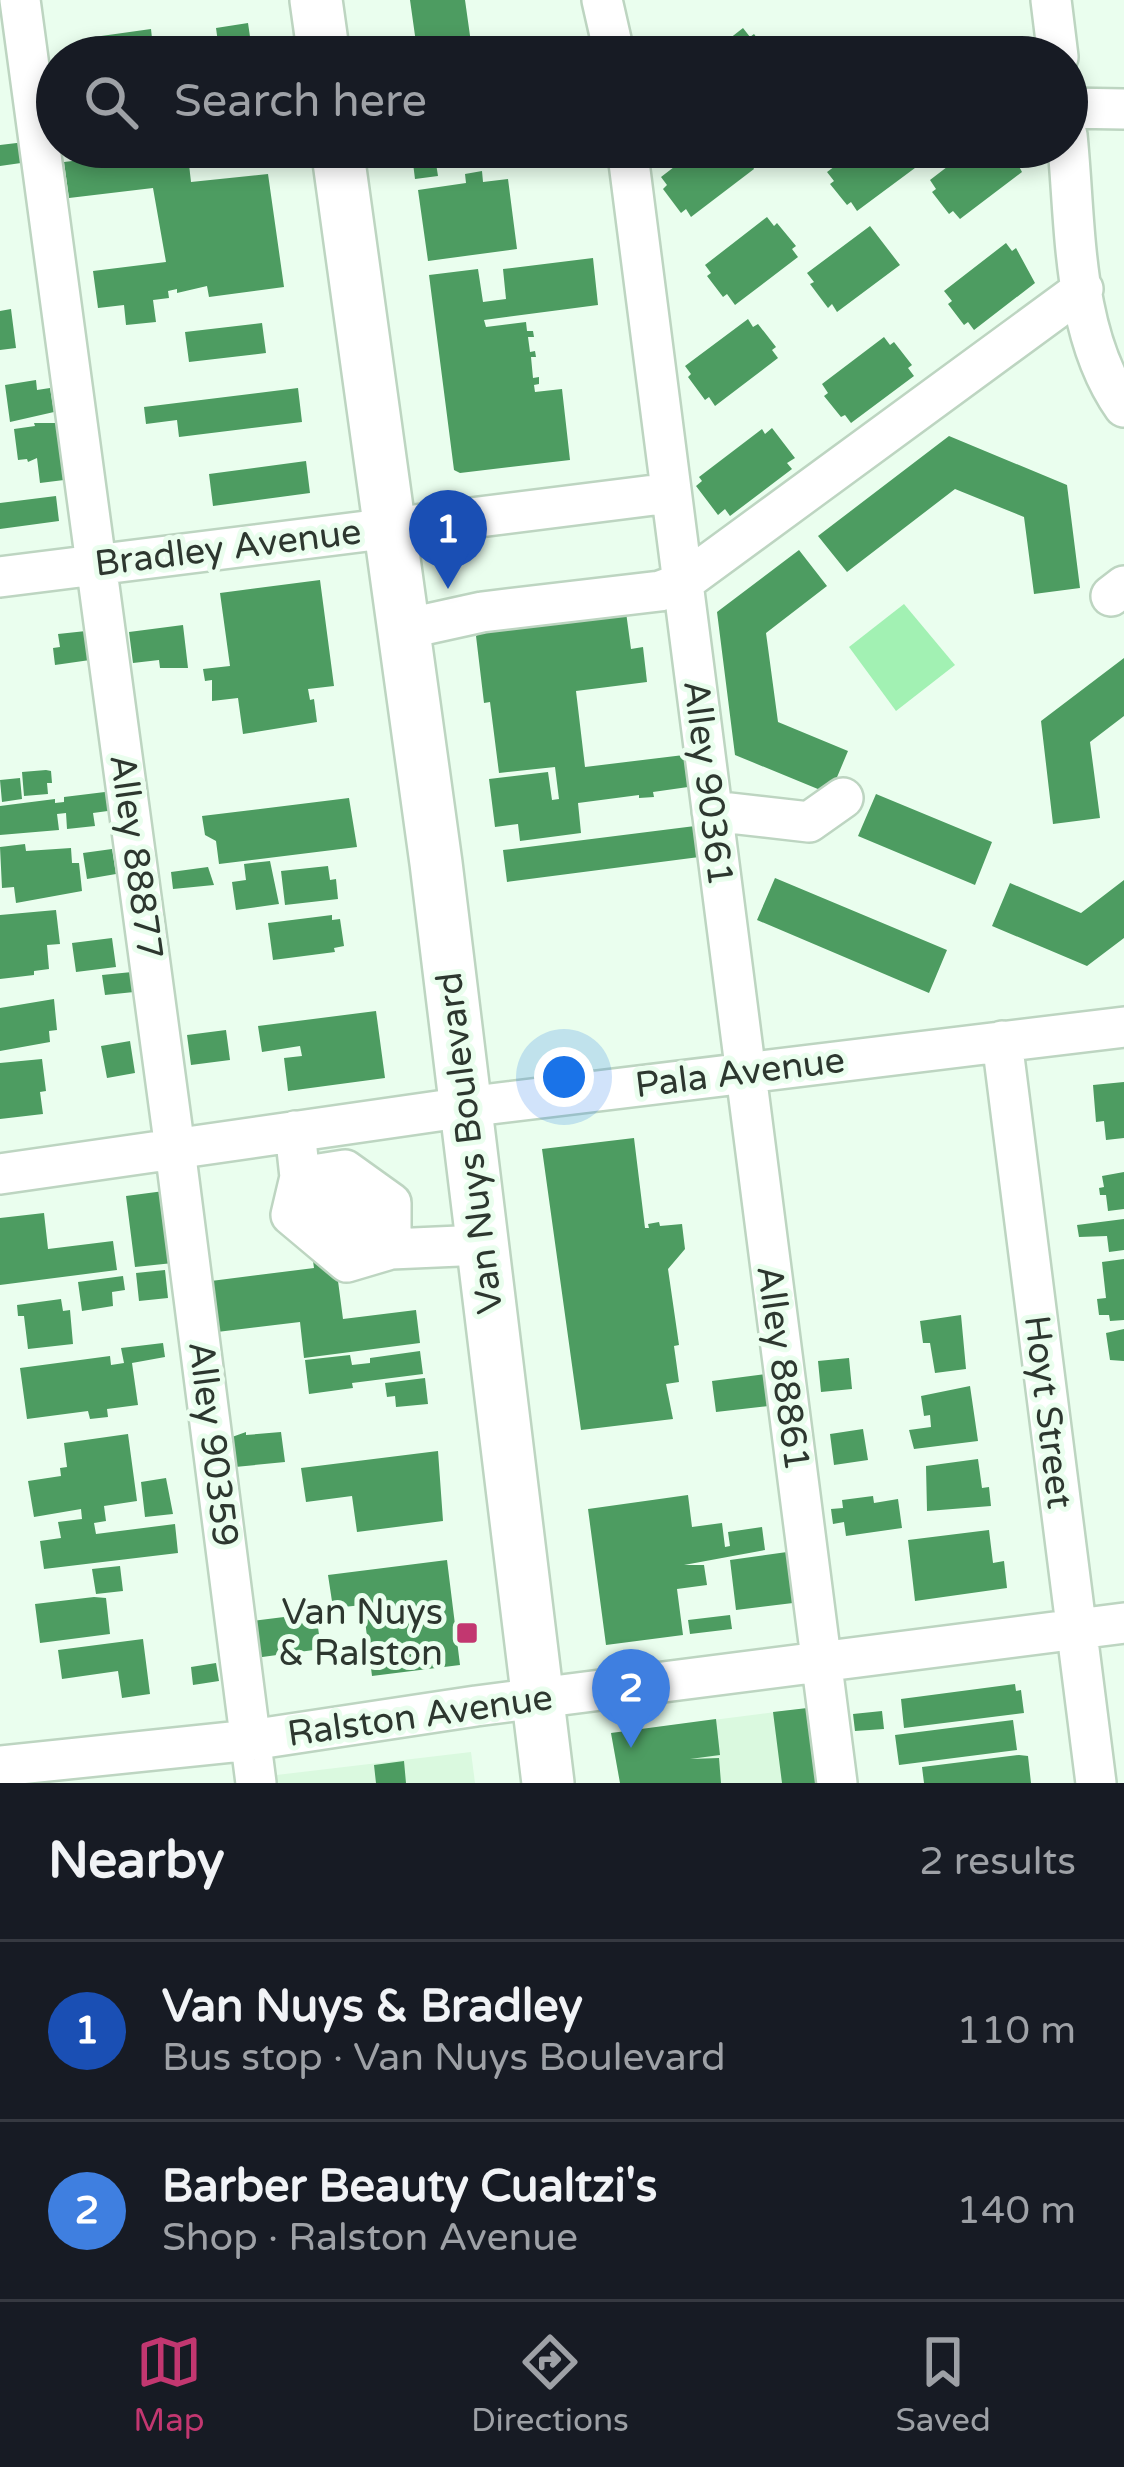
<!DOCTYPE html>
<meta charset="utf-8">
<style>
:root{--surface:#171b24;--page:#20242c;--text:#f1f3f6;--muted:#9ea1a6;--line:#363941;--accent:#c23770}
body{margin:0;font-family:"Varela Round",sans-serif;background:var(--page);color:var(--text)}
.you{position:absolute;left:564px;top:1077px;width:42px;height:42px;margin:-30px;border:9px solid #fff;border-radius:50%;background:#1a73e8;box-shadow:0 0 0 18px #1a73e833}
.badge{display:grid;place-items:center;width:78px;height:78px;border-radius:50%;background:var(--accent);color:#fff;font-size:39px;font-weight:700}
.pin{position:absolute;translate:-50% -99px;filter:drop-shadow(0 3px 6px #0008)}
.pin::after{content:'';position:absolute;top:63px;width:42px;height:36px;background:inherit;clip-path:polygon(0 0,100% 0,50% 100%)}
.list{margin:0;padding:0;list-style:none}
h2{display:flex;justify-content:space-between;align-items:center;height:156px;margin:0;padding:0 48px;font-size:51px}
h2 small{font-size:39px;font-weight:400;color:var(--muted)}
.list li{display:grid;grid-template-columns:78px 1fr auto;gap:36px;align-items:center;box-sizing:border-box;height:180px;padding:0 48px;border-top:3px solid var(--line)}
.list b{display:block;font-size:45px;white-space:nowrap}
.list p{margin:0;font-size:39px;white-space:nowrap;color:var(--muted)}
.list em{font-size:39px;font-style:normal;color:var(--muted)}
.icon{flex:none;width:66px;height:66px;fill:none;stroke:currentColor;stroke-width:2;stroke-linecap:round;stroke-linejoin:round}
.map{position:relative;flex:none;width:1124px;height:1783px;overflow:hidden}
.search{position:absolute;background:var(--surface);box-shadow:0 6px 18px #0003;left:36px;right:36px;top:36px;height:132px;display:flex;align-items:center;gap:30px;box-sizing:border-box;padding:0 42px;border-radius:66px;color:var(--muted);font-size:45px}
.sheet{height:516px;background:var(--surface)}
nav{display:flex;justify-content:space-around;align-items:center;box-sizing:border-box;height:168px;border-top:3px solid var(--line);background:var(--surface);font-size:33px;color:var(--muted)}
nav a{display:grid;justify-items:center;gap:6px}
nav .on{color:var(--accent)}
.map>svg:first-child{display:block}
</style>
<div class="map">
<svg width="1124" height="1783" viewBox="0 0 1124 1783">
<rect width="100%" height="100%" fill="#eafeee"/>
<!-- built -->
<path fill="#daf9df" d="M 816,1707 L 826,1783 L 620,1783 L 611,1733 Z
M 471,1752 L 475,1783 L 269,1783 L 268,1776 Z"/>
<!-- green -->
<path fill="#a2f1b3" d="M 904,604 L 955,665 L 896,711 L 849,647 Z"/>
<!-- building -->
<path fill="#4d9c61" d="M 410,0 L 465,0 L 473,57 L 418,57 Z
M 248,23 L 253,57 L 220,57 L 216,28 Z
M 743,28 L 750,37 L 754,34 L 771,57 L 706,57 Z
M 151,29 L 154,57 L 97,57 L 94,37 Z
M 846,37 L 868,57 L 819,57 Z
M 25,142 L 28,162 L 0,166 L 0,145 Z
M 187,147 L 191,182 L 268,174 L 284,287 L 209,297 L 207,286 L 177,293 L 177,289 L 168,291 L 169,298 L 153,300 L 156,322 L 126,325 L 124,305 L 98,308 L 93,271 L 166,262 L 153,188 L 69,198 L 64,162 Z
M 411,147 L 446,147 L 447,155 L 435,157 L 438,176 L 415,179 Z
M 600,147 L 602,164 L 576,167 L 573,150 Z
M 700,147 L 744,147 L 754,169 L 691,217 L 686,209 L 681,213 L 663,189 L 667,185 L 661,177 Z
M 861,147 L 913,147 L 919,165 L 857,211 L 851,202 L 847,205 L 830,184 L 834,181 L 827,172 Z
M 973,147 L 1009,147 L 1022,172 L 960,219 L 953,211 L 949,214 L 932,192 L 936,189 L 930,180 Z
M 482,171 L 483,182 L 508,179 L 517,249 L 428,261 L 418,190 L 466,183 L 465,174 Z
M 767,217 L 774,226 L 777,223 L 796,246 L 792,249 L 798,257 L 735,305 L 727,294 L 723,297 L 707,276 L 711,273 L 705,265 Z
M 870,226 L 900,265 L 837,312 L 832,304 L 828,308 L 810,284 L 814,282 L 807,273 Z
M 1006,243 L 1012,251 L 1016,248 L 1035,283 L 974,330 L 968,322 L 964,325 L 948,304 L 952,301 L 944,291 Z
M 593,258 L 598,305 L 484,320 L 486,327 L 526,322 L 527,331 L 533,331 L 534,337 L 528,337 L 530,352 L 535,351 L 536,357 L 531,357 L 533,378 L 539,377 L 539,384 L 534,385 L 535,392 L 562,389 L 570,460 L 460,473 L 454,470 L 429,275 L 478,269 L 483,302 L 506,299 L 503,269 Z
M 11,309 L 16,348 L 0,350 L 0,311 Z
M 748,319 L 753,327 L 758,324 L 776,347 L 772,350 L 778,358 L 715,406 L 709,397 L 705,400 L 688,377 L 691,374 L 685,366 Z
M 262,323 L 266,353 L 189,362 L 185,332 Z
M 884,337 L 890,345 L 894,342 L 912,365 L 908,368 L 914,376 L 851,423 L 845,415 L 841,417 L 824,396 L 828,393 L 822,384 Z
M 36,380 L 37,390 L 50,388 L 54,412 L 10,422 L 5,385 Z
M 298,388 L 302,422 L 179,437 L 177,420 L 146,424 L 144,407 Z
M 34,423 L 63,423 L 72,479 L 40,483 L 37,458 L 28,462 L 27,459 L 18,460 L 14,429 L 35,426 Z
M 772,428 L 795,458 L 787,463 L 792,469 L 730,516 L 725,509 L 718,515 L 696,486 L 702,481 L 699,477 L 762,429 L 765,434 Z
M 949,436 L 1067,485 L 1080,588 L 1034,594 L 1024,517 L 955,489 L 847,572 L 818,536 Z
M 306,461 L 310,493 L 213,506 L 209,474 Z
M 56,496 L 59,521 L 0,529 L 0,503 Z
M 799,550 L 827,586 L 766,633 L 778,722 L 848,751 L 830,794 L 735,755 L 717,612 Z
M 320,580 L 334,686 L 308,689 L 310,700 L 314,699 L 317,722 L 243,734 L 238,698 L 212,701 L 212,680 L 205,681 L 203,669 L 230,666 L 220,593 Z
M 626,612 L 631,649 L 643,647 L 647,682 L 576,691 L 585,767 L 692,754 L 695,786 L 653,792 L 654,797 L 639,798 L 639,795 L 578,803 L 581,833 L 520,841 L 518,824 L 495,827 L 489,779 L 548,772 L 552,800 L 559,799 L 555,767 L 499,773 L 490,702 L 484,703 L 476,636 L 484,630 Z
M 183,625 L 188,668 L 160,668 L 159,660 L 133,663 L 129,632 Z
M 86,631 L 90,660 L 55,665 L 53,648 L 60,647 L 58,634 Z
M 1124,658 L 1124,716 L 1090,742 L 1100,818 L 1053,824 L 1041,721 Z
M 46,770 L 51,771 L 52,783 L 47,783 L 48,794 L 24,796 L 22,772 Z
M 20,778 L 22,799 L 2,802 L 0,780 Z
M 113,791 L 115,810 L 93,813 L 95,826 L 67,829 L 66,813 L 57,814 L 59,830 L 0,835 L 0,806 L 55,799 L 55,803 L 64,802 L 64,797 Z
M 876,794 L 992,842 L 975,885 L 858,836 Z
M 349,798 L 357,847 L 219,864 L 216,841 L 205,835 L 202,816 Z
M 703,825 L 707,856 L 507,882 L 503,850 Z
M 25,844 L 26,851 L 71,848 L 72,863 L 79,863 L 82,891 L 16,903 L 14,887 L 2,888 L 0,847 Z
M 112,849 L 116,874 L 87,879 L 83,853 Z
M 270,861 L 279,904 L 236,910 L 232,882 L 246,880 L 244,864 Z
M 328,866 L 330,880 L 336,879 L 338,899 L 285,905 L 281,871 Z
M 208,867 L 214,885 L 173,889 L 171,872 Z
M 775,878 L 947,950 L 929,993 L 757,920 Z
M 1124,880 L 1124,938 L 1087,966 L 992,926 L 1010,883 L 1081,913 Z
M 56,910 L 60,944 L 47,945 L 49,969 L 34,971 L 34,975 L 0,979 L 0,915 Z
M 332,915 L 332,920 L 340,919 L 344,946 L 334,948 L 335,952 L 273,960 L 268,923 Z
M 112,938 L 116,967 L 76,972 L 72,943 Z
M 132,972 L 134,992 L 105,995 L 102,975 Z
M 54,999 L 57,1030 L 49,1031 L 50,1042 L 0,1051 L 0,1008 Z
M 376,1011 L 385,1078 L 288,1091 L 284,1058 L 302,1056 L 300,1046 L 262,1052 L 258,1026 Z
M 226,1030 L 230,1060 L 191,1065 L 187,1035 Z
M 130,1041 L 135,1073 L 107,1078 L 101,1046 Z
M 42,1059 L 46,1091 L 40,1092 L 43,1114 L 0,1119 L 0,1063 Z
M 1124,1082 L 1124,1138 L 1106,1140 L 1104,1121 L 1096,1122 L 1093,1085 Z
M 634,1138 L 645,1228 L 649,1228 L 648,1224 L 659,1222 L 660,1226 L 682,1224 L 685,1249 L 668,1269 L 679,1345 L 674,1346 L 679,1382 L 666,1384 L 673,1419 L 581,1430 L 542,1149 Z
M 1124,1172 L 1124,1209 L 1108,1211 L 1106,1195 L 1100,1195 L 1099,1188 L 1104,1187 L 1102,1176 Z
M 164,1191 L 173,1263 L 135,1267 L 126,1196 Z
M 44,1213 L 48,1249 L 113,1241 L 117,1270 L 0,1285 L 0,1218 Z
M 1124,1219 L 1124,1250 L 1109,1252 L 1107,1236 L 1079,1237 L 1077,1225 Z
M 335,1258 L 343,1319 L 416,1310 L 420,1343 L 304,1358 L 300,1322 L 217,1332 L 211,1281 L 314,1268 L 313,1261 Z
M 1124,1259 L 1124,1320 L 1110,1321 L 1109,1315 L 1099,1315 L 1097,1299 L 1106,1298 L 1102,1262 Z
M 165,1270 L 168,1298 L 139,1301 L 136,1273 Z
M 123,1276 L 125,1290 L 112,1292 L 113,1306 L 82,1311 L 78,1282 Z
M 61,1299 L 63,1311 L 70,1310 L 73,1344 L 28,1349 L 24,1316 L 18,1316 L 17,1305 Z
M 961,1315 L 966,1369 L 935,1373 L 930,1343 L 923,1343 L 920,1321 Z
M 1124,1329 L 1124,1361 L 1110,1360 L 1106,1333 Z
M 163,1343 L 165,1357 L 132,1363 L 138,1405 L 107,1409 L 108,1417 L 90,1419 L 88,1411 L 27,1419 L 20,1368 L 110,1356 L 111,1365 L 124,1363 L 121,1348 Z
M 420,1351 L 423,1374 L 352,1383 L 353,1388 L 309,1394 L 305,1360 L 350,1355 L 352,1365 L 370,1363 L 370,1358 Z
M 849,1358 L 852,1389 L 821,1392 L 818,1361 Z
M 774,1373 L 778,1405 L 716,1412 L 712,1381 Z
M 425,1378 L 428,1404 L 396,1407 L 395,1396 L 387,1397 L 385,1383 Z
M 970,1386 L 978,1441 L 914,1449 L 909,1430 L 931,1427 L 930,1415 L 924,1416 L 921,1396 Z
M 863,1429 L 868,1460 L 834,1465 L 830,1434 Z
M 246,1432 L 246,1435 L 281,1432 L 285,1462 L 235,1467 L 232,1437 Z
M 128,1434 L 137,1501 L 104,1506 L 106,1521 L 94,1523 L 96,1534 L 175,1524 L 178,1553 L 44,1569 L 40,1541 L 61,1538 L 58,1522 L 82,1519 L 81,1509 L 34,1517 L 28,1481 L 61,1476 L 60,1468 L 67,1467 L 64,1443 Z
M 438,1451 L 443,1521 L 357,1532 L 352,1496 L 306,1502 L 301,1468 Z
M 978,1459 L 982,1488 L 989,1487 L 991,1506 L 927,1511 L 926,1466 Z
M 166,1478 L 173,1514 L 145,1517 L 141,1482 Z
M 688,1495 L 692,1527 L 722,1523 L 725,1547 L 730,1546 L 728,1532 L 762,1527 L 765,1550 L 684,1565 L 704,1565 L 707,1585 L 677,1589 L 683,1635 L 606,1645 L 588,1509 Z
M 873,1496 L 874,1503 L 898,1499 L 902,1528 L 846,1536 L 844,1522 L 833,1524 L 831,1509 L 843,1508 L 842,1500 Z
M 989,1530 L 993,1563 L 1004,1561 L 1007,1588 L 915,1601 L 908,1540 Z
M 787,1552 L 793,1603 L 736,1610 L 730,1560 Z
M 447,1560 L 460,1665 L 372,1676 L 363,1605 L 333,1608 L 328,1575 Z
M 120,1566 L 123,1591 L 96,1594 L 92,1569 Z
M 94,1597 L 106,1598 L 110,1634 L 40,1643 L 35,1604 Z
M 316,1613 L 321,1649 L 255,1658 L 251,1621 Z
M 730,1615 L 732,1629 L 690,1634 L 688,1620 Z
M 143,1639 L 150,1694 L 122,1698 L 118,1671 L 62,1679 L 58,1650 Z
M 216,1663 L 219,1681 L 193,1685 L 191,1667 Z
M 1015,1684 L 1016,1691 L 1021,1690 L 1024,1713 L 904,1728 L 901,1699 Z
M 816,1707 L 826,1783 L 782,1783 L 773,1712 Z
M 882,1711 L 884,1729 L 855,1731 L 853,1714 Z
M 716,1719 L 720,1755 L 690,1759 L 719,1758 L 721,1783 L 620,1783 L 611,1733 Z
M 1013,1720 L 1017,1750 L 899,1765 L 895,1735 Z
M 1019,1755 L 1028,1756 L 1031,1783 L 924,1783 L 922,1767 Z
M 404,1761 L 406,1783 L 376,1783 L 374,1765 Z"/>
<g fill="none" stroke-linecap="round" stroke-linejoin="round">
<!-- minor casing -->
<g stroke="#bdd5c1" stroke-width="44">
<path id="minor" d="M 20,0 L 175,1149 L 256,1783
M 602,0 L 615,57
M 1051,0 L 1058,57
M 1067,108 L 1124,109
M 1067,135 C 1076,223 1071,332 1124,407
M 627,147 L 837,1783
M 0,577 L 670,493
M 1111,596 L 1124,586
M 405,629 L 482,612 L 660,591 L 682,583 L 1083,289
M 712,811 L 809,822 L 843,798
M 1002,1041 L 1096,1783
M 295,1131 L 300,1177 L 291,1215 L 347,1262 L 391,1249 L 482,1245
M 0,1174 L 466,1107 L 1124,1027
M 300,1177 L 345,1170 L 391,1203 L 391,1249
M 300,1177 L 391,1249
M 0,1766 L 251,1740 L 476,1706 L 1124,1623"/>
</g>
<!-- major casing -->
<g stroke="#bdd5c1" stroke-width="56">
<path id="major" d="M 316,0 L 324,57
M 337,147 L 436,863 L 548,1783"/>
</g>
<!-- minor -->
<use href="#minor" stroke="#fff" stroke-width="39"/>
<!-- major -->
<use href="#major" stroke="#fff" stroke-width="51"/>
</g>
<!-- markers -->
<rect fill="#c23770" stroke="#eafeee" stroke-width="4.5" x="455" y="1621" width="24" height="24" rx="6"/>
<g text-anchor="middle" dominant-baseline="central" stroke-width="10" stroke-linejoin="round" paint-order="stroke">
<!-- street labels -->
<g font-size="36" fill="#2d372f" stroke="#eafeee">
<text transform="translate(228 548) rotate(-7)">Bradley Avenue</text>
<text transform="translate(708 783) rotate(83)">Alley 90361</text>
<text transform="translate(136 857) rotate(82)">Alley 88877</text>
<text transform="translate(740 1073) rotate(-7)">Pala Avenue</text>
<text transform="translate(470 1143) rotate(-97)">Van Nuys Boulevard</text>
<text transform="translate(783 1368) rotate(82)">Alley 88861</text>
<text transform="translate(1048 1412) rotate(83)">Hoyt Street</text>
<text transform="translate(213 1444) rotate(83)">Alley 90359</text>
<text transform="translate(420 1716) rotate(-8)">Ralston Avenue</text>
</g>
<!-- poi labels -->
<g font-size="36" fill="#2d372f" stroke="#eafeee" text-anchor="end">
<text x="443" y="1612">Van Nuys<tspan x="443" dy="41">&amp; Ralston</tspan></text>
</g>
</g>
</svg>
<div class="you"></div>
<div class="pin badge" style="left:448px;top:589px;background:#1a4fb4">1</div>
<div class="pin badge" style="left:631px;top:1748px;background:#3f7fe0">2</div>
<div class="search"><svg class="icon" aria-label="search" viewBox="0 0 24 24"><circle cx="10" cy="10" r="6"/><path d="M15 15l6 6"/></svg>Search here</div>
</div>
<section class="sheet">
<h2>Nearby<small>2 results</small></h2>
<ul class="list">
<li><span class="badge" style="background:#1a4fb4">1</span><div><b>Van Nuys &amp; Bradley</b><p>Bus stop · Van Nuys Boulevard</p></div><em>110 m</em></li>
<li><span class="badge" style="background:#3f7fe0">2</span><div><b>Barber Beauty Cualtzi's</b><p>Shop · Ralston Avenue</p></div><em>140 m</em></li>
</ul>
</section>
<nav>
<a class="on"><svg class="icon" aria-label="map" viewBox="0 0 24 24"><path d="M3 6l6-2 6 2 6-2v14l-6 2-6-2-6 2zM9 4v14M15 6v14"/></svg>Map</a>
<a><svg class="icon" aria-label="directions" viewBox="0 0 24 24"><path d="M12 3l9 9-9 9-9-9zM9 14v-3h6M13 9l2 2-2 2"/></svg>Directions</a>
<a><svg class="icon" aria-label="saved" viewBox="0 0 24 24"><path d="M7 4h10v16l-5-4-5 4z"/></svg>Saved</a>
</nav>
